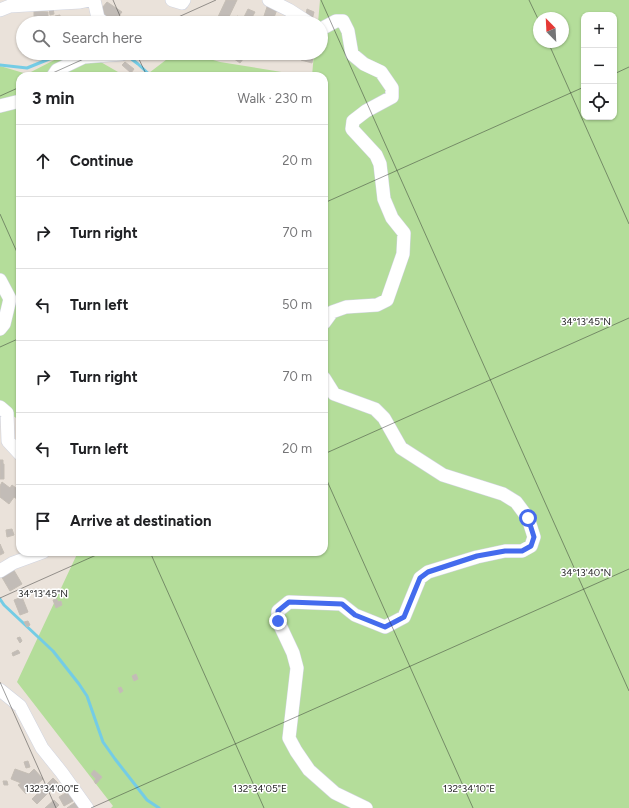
<!DOCTYPE html>
<meta charset="utf-8">
<style>
:root{--surface:#fff;--page:#f2f2f2;--text:#202124;--muted:#757577;--line:#e0e0e0}
body{margin:0;font-family:Figtree,sans-serif;background:var(--page);color:var(--text)}
.controls{position:absolute;right:12px;top:12px;display:grid;overflow:hidden;border-radius:8px;box-shadow:0 1px 3px #0004}
.controls button{width:36px;height:36px;display:grid;place-items:center;padding:0;border:0;border-bottom:1px solid var(--line);background:var(--surface);color:var(--text);font:20px sans-serif}
.compass{position:absolute;left:533px;top:12px;width:36px;height:36px;border-radius:50%;background:var(--surface);box-shadow:0 1px 3px #0004;rotate:336deg}
.stop{position:absolute;width:12px;height:12px;margin:-9px;border:3px solid #446bed;border-radius:50%;background:#fff}
.stop.end{background:#446bed;border-color:#fff;box-shadow:0 1px 4px #0008}
.list{margin:0;padding:0;list-style:none}
h2{display:flex;justify-content:space-between;align-items:center;height:52px;margin:0;padding:0 16px;font-size:17px}
h2 small{font-size:13px;font-weight:400;color:var(--muted)}
.list li{display:grid;grid-template-columns:26px 1fr auto;gap:12px;align-items:center;box-sizing:border-box;height:72px;padding:0 16px;border-top:1px solid var(--line)}
.list b{display:block;font-size:15px;white-space:nowrap}
.list em{font-size:13px;font-style:normal;color:var(--muted)}
.icon{flex:none;width:22px;height:22px;fill:none;stroke:currentColor;stroke-width:2;stroke-linecap:round;stroke-linejoin:round}
.map{position:relative;flex:none;width:629px;height:808px;overflow:hidden}
.search{position:absolute;background:var(--surface);box-shadow:0 1px 3px #0004;left:16px;top:16px;width:312px;height:44px;display:flex;align-items:center;gap:10px;box-sizing:border-box;padding:0 14px;border-radius:22px;color:var(--muted);font-size:15px}
.panel{position:absolute;background:var(--surface);box-shadow:0 1px 3px #0004;left:16px;top:72px;width:312px;height:484px;border-radius:12px}
.map>svg:first-child{display:block}
</style>
<div class="map">
<svg width="629" height="808" viewBox="0 0 629 808">
<rect width="100%" height="100%" fill="#eae2da"/>
<!-- green -->
<path fill="#b4dd9a" fill-rule="evenodd" d="M 320,0 L 629,0 L 629,808 L 111,808 L 113,806 L 17,682 L 78,552 L 324,552 L 324,76 L 312,76 L 314,53 L 321,53 L 321,23 L 318,23 ZM 584,15 L 614,15 L 614,117 L 584,117 ZM 539,18 L 563,18 L 563,42 L 539,42 Z
M 68,53 L 85,53 L 125,76 L 20,76 L 20,420 L 0,409 L 0,66 L 27,74 Z
M 175,53 L 189,53 L 220,62 L 306,76 L 145,76 Z"/>
<g fill="none" stroke-linecap="round" stroke-linejoin="round">
<!-- stream -->
<path stroke="#74cce5" stroke-width="3" d="M 125,54 L 138,64 L 151,76
M 0,65 L 27,68 L 64,53
M 0,599 L 4,605 L 53,651 L 79,684 L 87,696 L 103,742 L 115,759 L 147,800 L 159,808"/>
</g>
<!-- building -->
<path fill="#c2bcb7" stroke="#c5beb5" d="M 226,0 L 237,0 L 226,23 L 217,19 Z
M 107,2 L 122,12 L 114,22 L 105,15 L 103,12 L 104,10 L 102,8 Z
M 268,4 L 278,7 L 273,20 L 277,21 L 276,23 L 262,22 Z
M 53,8 L 54,14 L 50,15 L 49,9 Z
M 248,9 L 255,12 L 249,23 L 241,23 Z
M 307,9 L 314,12 L 312,20 L 306,15 Z
M 34,11 L 48,12 L 48,22 L 37,22 L 37,18 L 34,17 Z
M 60,15 L 60,20 L 55,20 L 55,16 Z
M 237,16 L 240,17 L 236,23 L 227,23 L 230,19 L 233,21 Z
M 126,19 L 133,23 L 124,23 Z
M 254,19 L 261,21 L 260,23 L 253,23 Z
M 140,53 L 150,53 L 144,58 Z
M 232,53 L 246,53 L 247,54 L 240,63 L 230,56 Z
M 253,53 L 267,53 L 264,58 Z
M 302,53 L 314,53 L 312,63 L 301,60 Z
M 125,62 L 134,69 L 131,73 L 122,65 Z
M 0,460 L 3,460 L 3,464 L 4,464 L 4,479 L 0,479 Z
M 2,482 L 10,488 L 12,485 L 20,491 L 20,495 L 17,499 L 14,497 L 9,504 L 0,497 L 0,486 Z
M 12,529 L 14,535 L 7,537 L 6,530 Z
M 0,544 L 4,553 L 0,555 Z
M 12,567 L 22,584 L 10,591 L 0,574 Z
M 22,597 L 28,612 L 20,615 L 14,600 Z
M 57,599 L 58,602 L 61,601 L 62,605 L 56,608 L 53,600 Z
M 28,621 L 30,625 L 27,627 L 24,622 Z
M 20,637 L 22,641 L 20,643 L 17,638 Z
M 18,650 L 20,653 L 13,656 L 12,653 Z
M 136,674 L 138,679 L 134,681 L 132,676 Z
M 121,687 L 123,691 L 120,693 L 118,688 Z
M 28,761 L 30,767 L 26,768 L 24,762 Z
M 15,769 L 29,774 L 34,769 L 43,779 L 26,794 L 18,785 L 21,783 L 11,779 Z
M 94,770 L 102,777 L 96,784 L 94,781 L 96,779 L 91,774 Z
M 53,778 L 58,783 L 37,804 L 32,799 Z
M 3,781 L 7,781 L 8,785 L 4,785 Z
M 69,791 L 73,801 L 64,806 L 59,797 Z
M 54,800 L 59,805 L 56,808 L 45,808 Z
M 77,801 L 82,808 L 67,808 Z"/>
<g fill="none" stroke-linecap="round" stroke-linejoin="round">
<!-- minor casing -->
<g stroke="#d0d4e0" stroke-width="14">
<path id="minor" d="M 94,0 L 98,18 L 104,23
M 172,0 L 182,3 L 184,0
M 269,0 L 289,10 L 309,23
M 0,10 L 10,6 L 80,2 L 90,0
M 321,29 L 336,21 L 343,21 L 348,31 L 352,54 L 364,64 L 381,72 L 392,88 L 392,97 L 366,111 L 353,121 L 352,129 L 376,155 L 380,164 L 384,199 L 392,218 L 404,233 L 403,254 L 387,300 L 377,305 L 346,307 L 332,312 L 324,323
M 53,76 L 57,70 L 84,57 L 122,54 L 123,53
M 0,106 L 20,101
M 0,280 L 10,299 L 4,324 L 0,329
M 324,378 L 334,394 L 375,409 L 384,418 L 401,448 L 443,475 L 503,494 L 516,502 L 528,518 L 534,537 L 531,546 L 522,551 L 505,551 L 477,557 L 428,572 L 420,578 L 404,617 L 385,627 L 355,615 L 341,604 L 289,602 L 278,611 L 278,621 L 293,653 L 297,668 L 289,738 L 296,751 L 309,770 L 335,793 L 366,808
M 0,407 L 7,413 L 8,441 L 20,454
M 0,571 L 13,563 L 43,552
M 0,690 L 20,706 L 42,748 L 62,773 L 87,808"/>
</g>
<!-- minor -->
<use href="#minor" stroke="#fff" stroke-width="13"/>
</g>
<g fill="none" stroke-linecap="round" stroke-linejoin="round">
<!-- route -->
<path stroke="#446bed" stroke-width="5" d="M 278,621 L 278,611 L 289,602 L 342,604 L 355,615 L 385,627 L 404,617 L 420,578 L 428,572 L 477,556 L 505,551 L 522,551 L 531,546 L 534,537 L 528,518"/>
</g>
<!-- ticks -->
<path fill="none" stroke="#282828" stroke-width="1" stroke-opacity="0.45" d="M 113,0 L 123,23M 321,0 L 629,691M 529,0 L 539,21M 165,23 L 216,0M 548,42 L 629,224M 136,53 L 147,76M 614,74 L 629,67M 46,76 L 97,53M 0,96 L 20,87M 324,203 L 584,87M 0,214 L 20,259M 0,347 L 20,338M 324,454 L 629,318M 324,474 L 473,808M 150,552 L 264,808M 0,598 L 103,552M 0,682 L 56,808M 91,808 L 629,569"/>
<g font-size="10" text-anchor="middle" fill="#282828" stroke="#fff" stroke-width="3" stroke-linejoin="round" paint-order="stroke">
<text x="586" y="325">34°13'45"N</text>
<text x="586" y="576">34°13'40"N</text>
<text x="43" y="597">34°13'45"N</text>
<text x="52" y="792">132°34'00"E</text>
<text x="260" y="792">132°34'05"E</text>
<text x="469" y="792">132°34'10"E</text>
</g>
</svg>
<div class="controls">
<button>+</button>
<button>−</button>
<button><svg class="icon" aria-label="locate" viewBox="0 0 24 24"><circle cx="12" cy="12" r="6"/><path d="M12 2v4M12 18v4M2 12h4M18 12h4"/></svg></button>
</div>
<svg class="compass" viewBox="-18 -18 36 36"><path d="M0-13l5 13h-10z" fill="#e53935"/><path d="M0 13l5-13h-10z" fill="#757577"/></svg>
<div class="stop" style="left:528px;top:518px"></div>
<div class="stop end" style="left:278px;top:621px"></div>
<div class="search"><svg class="icon" aria-label="search" viewBox="0 0 24 24"><circle cx="10" cy="10" r="6"/><path d="M15 15l6 6"/></svg>Search here</div>
<section class="panel">
<h2>3 min<small>Walk · 230 m</small></h2>
<ul class="list">
<li><svg class="icon" aria-label="ahead" viewBox="0 0 24 24"><path d="M12 20V5M6 11l6-6 6 6"/></svg><div><b>Continue</b></div><em>20 m</em></li>
<li><svg class="icon" aria-label="right" viewBox="0 0 24 24"><path d="M7 20v-9h11M14 6l5 5-5 5"/></svg><div><b>Turn right</b></div><em>70 m</em></li>
<li><svg class="icon" aria-label="left" viewBox="0 0 24 24"><path d="M17 20v-9H6M10 6l-5 5 5 5"/></svg><div><b>Turn left</b></div><em>50 m</em></li>
<li><svg class="icon" aria-label="right" viewBox="0 0 24 24"><path d="M7 20v-9h11M14 6l5 5-5 5"/></svg><div><b>Turn right</b></div><em>70 m</em></li>
<li><svg class="icon" aria-label="left" viewBox="0 0 24 24"><path d="M17 20v-9H6M10 6l-5 5 5 5"/></svg><div><b>Turn left</b></div><em>20 m</em></li>
<li><svg class="icon" aria-label="arrive" viewBox="0 0 24 24"><path d="M6 21V4h12l-3 4 3 4H6"/></svg><div><b>Arrive at destination</b></div></li>
</ul>
</section>
</div>
